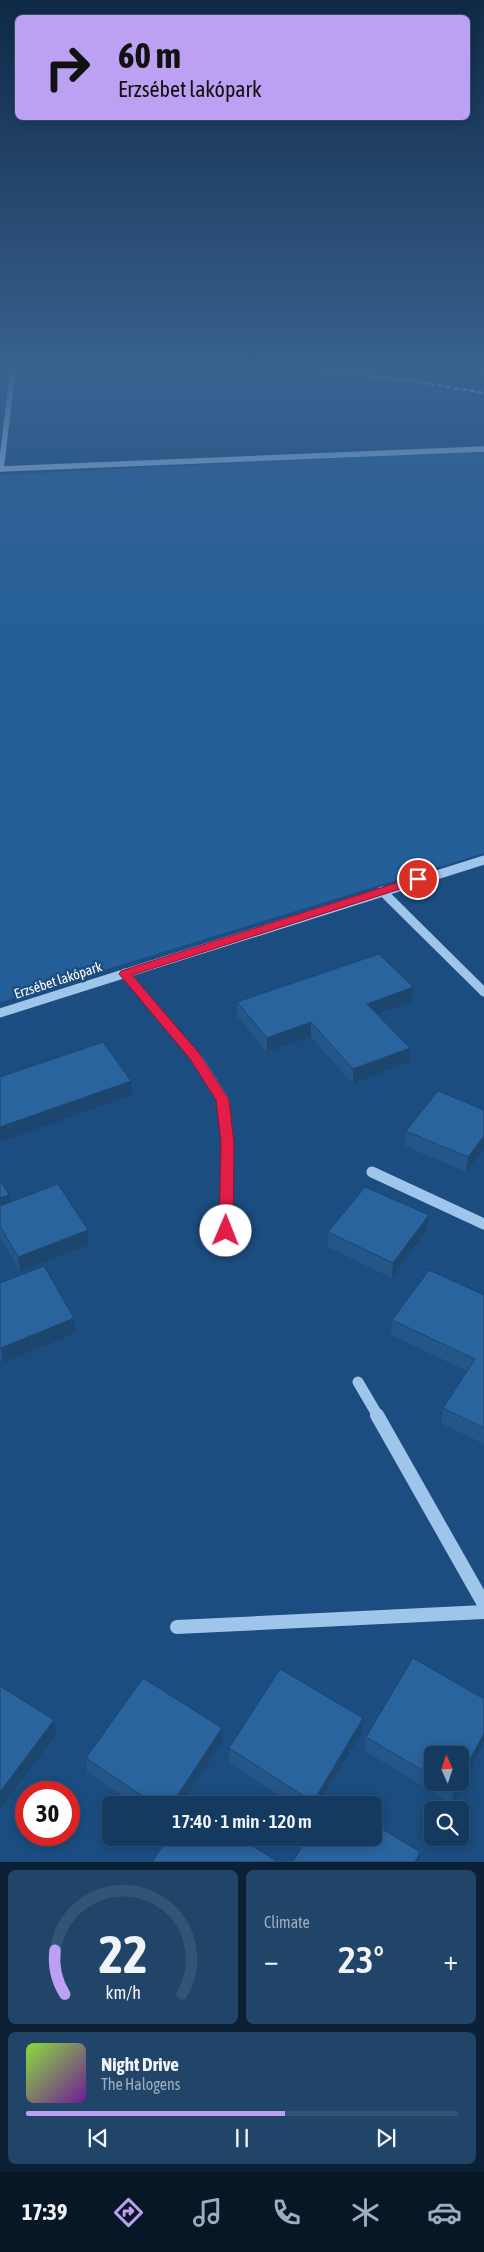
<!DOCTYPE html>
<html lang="en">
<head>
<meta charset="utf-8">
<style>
	:root { --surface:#143a60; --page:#214569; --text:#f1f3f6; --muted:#9dadbd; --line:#335475; --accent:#bca0f2 }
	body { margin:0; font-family:"Asap Condensed",sans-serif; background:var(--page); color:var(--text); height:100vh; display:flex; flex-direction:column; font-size:19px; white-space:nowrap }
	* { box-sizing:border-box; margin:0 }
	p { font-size:16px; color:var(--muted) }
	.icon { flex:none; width:28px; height:28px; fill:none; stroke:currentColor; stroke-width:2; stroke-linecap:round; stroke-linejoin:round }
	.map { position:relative; height:1862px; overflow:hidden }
	.side { display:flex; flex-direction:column; gap:8px; padding:8px; background:#0b2035; flex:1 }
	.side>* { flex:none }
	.hud { position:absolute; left:15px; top:15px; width:455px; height:105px; border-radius:8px; box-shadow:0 2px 12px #0003,0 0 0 1px var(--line); background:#bca0f2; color:#111; overflow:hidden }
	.needle { width:32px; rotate:357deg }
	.buttons { position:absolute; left:424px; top:1746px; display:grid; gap:10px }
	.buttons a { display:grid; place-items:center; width:45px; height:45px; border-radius:8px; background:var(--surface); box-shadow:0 2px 12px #0003,0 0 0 1px var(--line); font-size:25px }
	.speed { position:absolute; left:15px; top:1781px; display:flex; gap:10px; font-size:25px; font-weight:700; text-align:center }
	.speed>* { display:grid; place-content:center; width:65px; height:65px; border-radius:50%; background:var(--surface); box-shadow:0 2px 12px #0003,0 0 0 1px var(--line); line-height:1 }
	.speed .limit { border:8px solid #d22; background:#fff; color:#111 }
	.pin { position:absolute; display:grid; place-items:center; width:42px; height:42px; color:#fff; margin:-21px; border:2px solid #fff; border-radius:50%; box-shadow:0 1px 5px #0007 }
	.me { position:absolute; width:55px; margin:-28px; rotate:1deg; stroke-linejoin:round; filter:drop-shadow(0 0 4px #0008) }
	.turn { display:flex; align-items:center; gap:18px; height:105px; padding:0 20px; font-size:22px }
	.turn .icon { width:65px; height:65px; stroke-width:2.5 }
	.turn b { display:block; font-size:35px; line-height:42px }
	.big { font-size:38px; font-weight:600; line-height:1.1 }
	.side .widget { flex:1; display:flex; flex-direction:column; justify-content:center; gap:8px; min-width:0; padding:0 18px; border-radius:8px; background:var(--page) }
	.side .dial { align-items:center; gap:0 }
	.dial svg { height:130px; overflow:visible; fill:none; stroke:var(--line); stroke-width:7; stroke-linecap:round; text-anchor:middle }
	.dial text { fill:var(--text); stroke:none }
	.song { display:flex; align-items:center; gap:15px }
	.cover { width:60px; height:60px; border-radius:8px; background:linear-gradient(135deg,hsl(90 70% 55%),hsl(280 70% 35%)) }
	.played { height:5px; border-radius:2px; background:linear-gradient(90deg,var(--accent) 60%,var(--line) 60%) }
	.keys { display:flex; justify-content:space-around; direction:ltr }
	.heat { display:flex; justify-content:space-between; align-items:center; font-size:28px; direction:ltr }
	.side .tiles { flex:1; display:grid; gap:8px; grid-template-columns:1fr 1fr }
	.widget:last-child { grid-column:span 2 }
	.trip { position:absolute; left:102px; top:1796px; width:280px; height:50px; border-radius:8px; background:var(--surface); box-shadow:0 2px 12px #0003,0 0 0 1px var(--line); font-weight:600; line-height:50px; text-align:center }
	.menu { display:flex; height:80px; justify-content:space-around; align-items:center; background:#081726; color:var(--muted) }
	.menu .icon { width:35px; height:35px }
	.menu .current { color:var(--accent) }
	.menu b { font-size:22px; color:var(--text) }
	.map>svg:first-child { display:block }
	.green { fill:#255f99 }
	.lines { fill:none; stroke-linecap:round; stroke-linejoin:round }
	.minor-far3 { stroke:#9fc5ea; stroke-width:5.5 }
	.minor-far2 { stroke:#9fc5ea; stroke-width:9 }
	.minor-far1 { stroke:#9fc5ea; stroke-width:11 }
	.minor { stroke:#9fc5ea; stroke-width:14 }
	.rail { stroke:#fff; stroke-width:2.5; stroke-dasharray:5.5 2.5; stroke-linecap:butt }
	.wall { fill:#245688; fill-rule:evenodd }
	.shaded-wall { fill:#1d466f }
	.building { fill:#2a649e; stroke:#1d466f }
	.route { fill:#e11d48; stroke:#92132f }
	.labels { text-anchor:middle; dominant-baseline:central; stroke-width:5; stroke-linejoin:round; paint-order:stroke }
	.street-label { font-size:14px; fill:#fff; stroke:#1b4d80 }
</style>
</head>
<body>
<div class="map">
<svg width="484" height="1862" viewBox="0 0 484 1862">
	<rect width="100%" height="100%" fill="#1b4d80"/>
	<path class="green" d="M484 451V853L0 1002V475Z"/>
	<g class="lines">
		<g class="minor-far3">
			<path d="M0 469 484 449"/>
			<path d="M1 469 13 369"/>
		</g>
		<g class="minor-far2">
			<path d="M382 891 484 992"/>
			<path d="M125 973 198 1061"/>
			<path d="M0 1013 484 860"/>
		</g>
		<g class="minor-far1">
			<path d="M197 1059 223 1100 227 1143 226 1231"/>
			<path d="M372 1172 484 1224"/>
			<path d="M358 1382 378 1416"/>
		</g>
		<g class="minor">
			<path d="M377 1415 484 1604"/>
			<path d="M177 1627 484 1612"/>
		</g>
		<path class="rail" d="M295 369 407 380 484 393"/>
	</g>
	<g class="wall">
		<path d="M413 987 412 1002 377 1014 409 1062 353 1084 311 1037 267 1052 237 1016V1002Z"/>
		<path d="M484 1110 466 1172 405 1146 406 1131Z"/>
		<path d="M0 1180 10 1202 88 1230 89 1245 20 1272 0 1237Z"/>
		<path d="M427 1230 392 1278 328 1247V1232Z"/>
		<path d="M0 1283 76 1333 3 1363 0 1358Z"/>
		<path d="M484 1295V1444L441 1423 443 1408 467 1371 391 1335 392 1320Z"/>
		<path d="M484 1699V1743L452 1804 365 1751 366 1737ZM432 1755 460 1782H432Z"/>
		<path d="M363 1718 362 1733 318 1805H295L229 1763V1748Z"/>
		<path d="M223 1742 181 1805H136L87 1772 86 1758Z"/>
	</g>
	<g class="shaded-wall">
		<path d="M413 987 412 1002 366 1018 367 1004Z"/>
		<path d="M311 1022V1037L267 1052V1038Z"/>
		<path d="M410 1048 409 1062 353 1084V1069Z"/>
		<path d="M131 1081 132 1095 0 1142V1127Z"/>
		<path d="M484 1136V1149L466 1172 468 1157Z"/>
		<path d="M9 1195 11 1210 0 1214V1198Z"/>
		<path d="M429 1215 427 1230 392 1278 393 1263Z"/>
		<path d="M88 1230 89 1245 20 1272 18 1257Z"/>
		<path d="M74 1318 76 1333 3 1363 1 1348Z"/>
		<path d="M363 1718 362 1733 318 1805H313V1802Z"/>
		<path d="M54 1720 56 1735 0 1809V1792Z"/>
		<path d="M222 1728 223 1742 181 1805H171Z"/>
		<path d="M484 1733V1743L452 1804 454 1790 458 1782H460V1779Z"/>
		<path d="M420 1852 419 1862H415Z"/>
	</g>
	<g class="building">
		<path d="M379 954 413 987 367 1004 410 1048 353 1069 311 1022 267 1038 237 1002Z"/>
		<path d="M103 1042 131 1081 0 1127V1077Z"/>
		<path d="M438 1091 484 1110V1136L468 1157 406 1131Z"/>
		<path d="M0 1180 9 1195 0 1198Z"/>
		<path d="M58 1184 88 1230 18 1257 0 1226V1206Z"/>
		<path d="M365 1187 429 1215 393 1263 328 1232Z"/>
		<path d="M44 1266 74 1318 1 1348 0 1347V1283Z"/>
		<path d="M429 1270 484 1295V1428L443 1408 475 1359 392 1320Z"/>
		<path d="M413 1658 484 1699V1733L460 1779V1755H432V1776L366 1737Z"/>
		<path d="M280 1669 363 1718 313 1802 229 1748Z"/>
		<path d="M143 1678 222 1728 171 1805H156L86 1758Z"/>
		<path d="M0 1686 54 1720 0 1792Z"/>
		<path d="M443 1782H458L454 1790Z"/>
		<path d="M331 1797 344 1805H327Z"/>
		<path d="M374 1824 420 1852 415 1862H293L307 1838H374Z"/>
		<path d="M168 1838H240L275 1860 274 1862H152Z"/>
	</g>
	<linearGradient id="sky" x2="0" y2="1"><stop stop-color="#0f2a46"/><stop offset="0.59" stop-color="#396291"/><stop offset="1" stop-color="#396291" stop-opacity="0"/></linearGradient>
	<rect width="484" height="629" fill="url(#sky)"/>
	<path class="route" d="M418 876 424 879 422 882 132 975 199 1053 229 1100 234 1143 233 1231 226 1236 221 1234 219 1231 221 1143 216 1100 190 1059 119 974 121 971Z"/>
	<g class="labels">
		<g class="street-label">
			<text transform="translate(58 980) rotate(-18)">Erzsébet lakópark</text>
		</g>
	</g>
</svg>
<div class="buttons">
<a><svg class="needle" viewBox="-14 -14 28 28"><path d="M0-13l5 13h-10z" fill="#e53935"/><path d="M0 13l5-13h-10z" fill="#9dadbd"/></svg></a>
<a><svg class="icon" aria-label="search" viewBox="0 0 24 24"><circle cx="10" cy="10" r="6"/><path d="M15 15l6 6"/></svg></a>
</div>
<div class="speed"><div class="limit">30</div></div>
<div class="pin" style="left:418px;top:879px;background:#d93025"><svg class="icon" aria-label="arrive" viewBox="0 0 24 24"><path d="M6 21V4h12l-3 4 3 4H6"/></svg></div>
<svg class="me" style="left:226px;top:1231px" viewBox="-20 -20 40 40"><circle r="19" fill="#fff"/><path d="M0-13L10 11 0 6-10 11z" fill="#e11d48"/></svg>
<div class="trip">17:40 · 1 min · 120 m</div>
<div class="hud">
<div class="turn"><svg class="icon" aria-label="right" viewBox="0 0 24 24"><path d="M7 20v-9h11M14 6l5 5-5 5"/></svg><div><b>60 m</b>Erzsébet lakópark</div></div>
</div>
</div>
<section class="side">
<div class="tiles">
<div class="widget dial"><svg viewBox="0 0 100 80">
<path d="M14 69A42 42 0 1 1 86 69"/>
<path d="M14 69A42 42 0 0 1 8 42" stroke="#bca0f2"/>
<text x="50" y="56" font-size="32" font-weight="700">22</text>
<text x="50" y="72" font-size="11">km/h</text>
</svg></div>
<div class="widget"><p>Climate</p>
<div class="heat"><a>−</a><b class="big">23°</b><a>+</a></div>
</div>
<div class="widget">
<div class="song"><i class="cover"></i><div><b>Night Drive</b><p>The Halogens</p></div></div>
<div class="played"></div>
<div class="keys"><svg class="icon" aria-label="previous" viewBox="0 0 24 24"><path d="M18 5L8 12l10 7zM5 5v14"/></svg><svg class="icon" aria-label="pause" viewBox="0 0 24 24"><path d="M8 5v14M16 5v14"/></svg><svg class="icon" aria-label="next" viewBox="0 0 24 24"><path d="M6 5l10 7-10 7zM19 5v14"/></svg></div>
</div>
</div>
</section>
<nav class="menu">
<b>17:39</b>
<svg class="icon current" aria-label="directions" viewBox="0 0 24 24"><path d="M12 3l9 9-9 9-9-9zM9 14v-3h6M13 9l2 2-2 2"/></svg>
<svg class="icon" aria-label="music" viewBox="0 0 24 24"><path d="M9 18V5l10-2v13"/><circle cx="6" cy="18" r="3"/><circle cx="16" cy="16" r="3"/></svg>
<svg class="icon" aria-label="phone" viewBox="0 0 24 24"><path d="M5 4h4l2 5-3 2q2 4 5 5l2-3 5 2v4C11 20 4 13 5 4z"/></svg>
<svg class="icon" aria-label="climate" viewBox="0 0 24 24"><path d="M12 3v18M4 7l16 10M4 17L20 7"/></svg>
<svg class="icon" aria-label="car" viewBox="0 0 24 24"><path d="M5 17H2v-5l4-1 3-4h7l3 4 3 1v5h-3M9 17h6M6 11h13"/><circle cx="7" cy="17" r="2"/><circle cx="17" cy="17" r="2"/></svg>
</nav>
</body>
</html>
